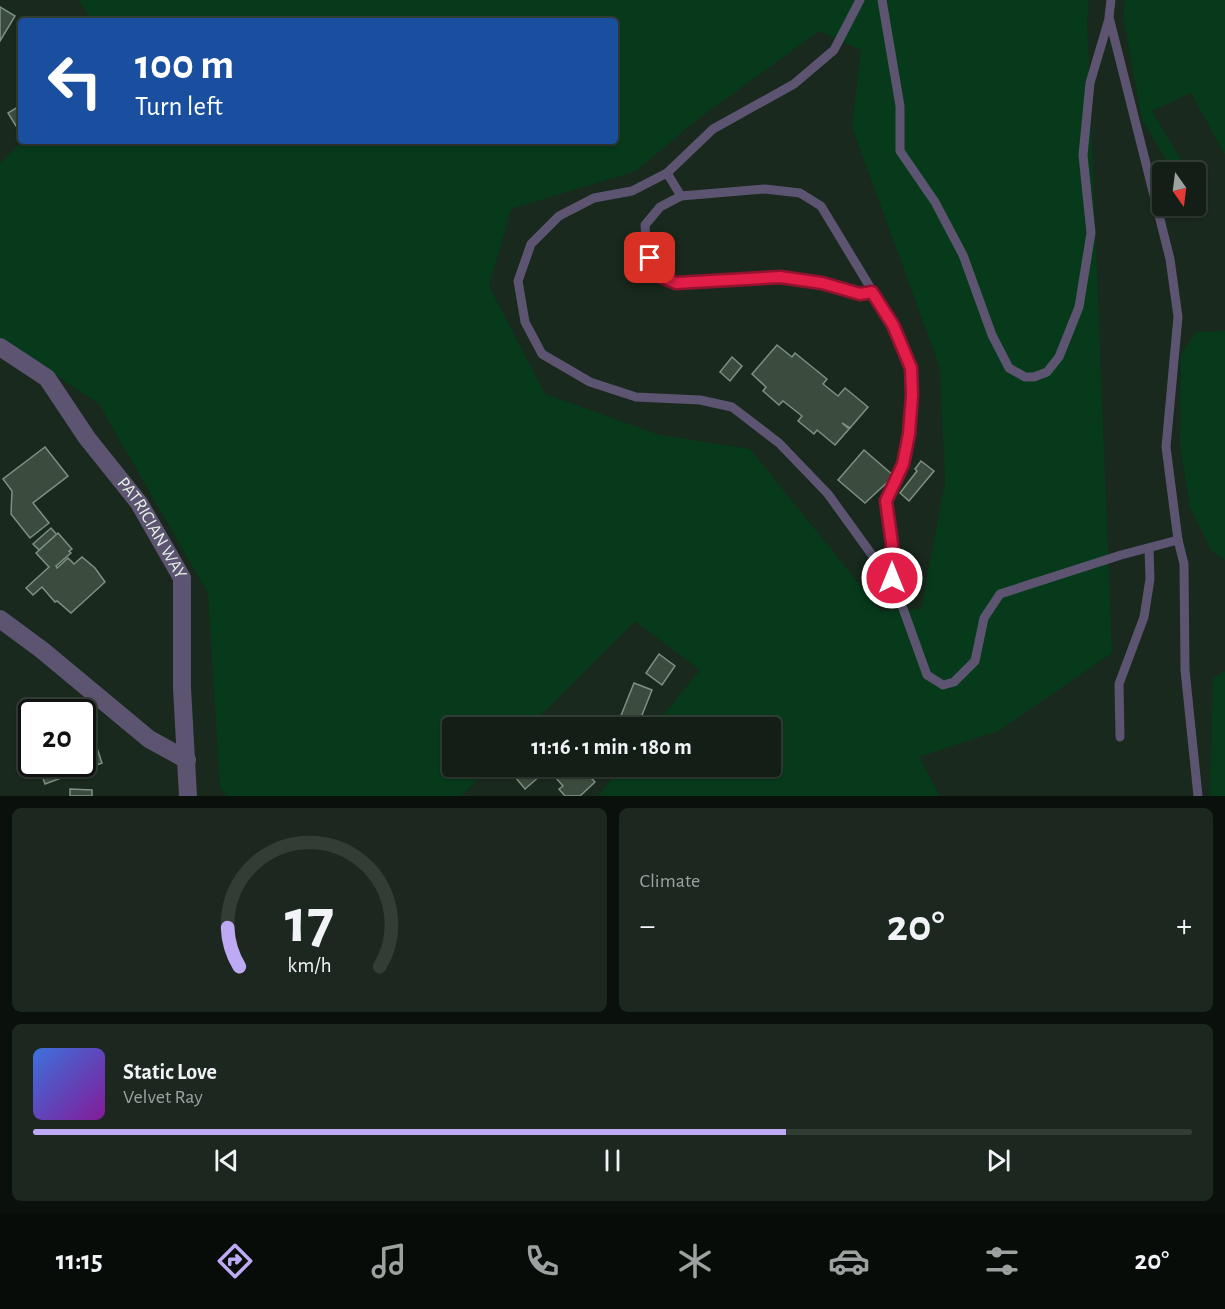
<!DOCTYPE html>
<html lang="en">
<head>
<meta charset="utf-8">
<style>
	:root { --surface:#131f16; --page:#1c271f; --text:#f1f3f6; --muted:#9da2a1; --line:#323d35; --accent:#bea9f4 }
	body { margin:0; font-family:"Alegreya Sans",sans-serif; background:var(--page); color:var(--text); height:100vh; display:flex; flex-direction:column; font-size:22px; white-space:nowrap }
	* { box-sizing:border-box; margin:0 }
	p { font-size:20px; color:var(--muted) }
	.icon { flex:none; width:33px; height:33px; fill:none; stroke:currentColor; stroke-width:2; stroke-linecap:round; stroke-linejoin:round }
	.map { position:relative; height:796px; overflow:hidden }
	.drawer { display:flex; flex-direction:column; gap:12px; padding:12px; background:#0a110c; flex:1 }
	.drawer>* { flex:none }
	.hud { position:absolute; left:18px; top:18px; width:600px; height:126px; border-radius:6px; box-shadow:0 2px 4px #0004,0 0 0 2px var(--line); background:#1a4fa0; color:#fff; overflow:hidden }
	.needle { width:39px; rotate:166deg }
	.controls { position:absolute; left:1152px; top:162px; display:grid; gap:12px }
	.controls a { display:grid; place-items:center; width:54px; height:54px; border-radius:6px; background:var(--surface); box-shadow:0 2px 4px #0004,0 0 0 2px var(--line); font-size:30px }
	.speed { position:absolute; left:18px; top:699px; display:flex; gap:12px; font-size:30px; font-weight:700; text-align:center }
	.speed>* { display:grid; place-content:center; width:78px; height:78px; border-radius:50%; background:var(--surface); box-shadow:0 2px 4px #0004,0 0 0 2px var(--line); line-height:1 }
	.speed .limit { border:3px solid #111; border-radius:9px; background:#fff; color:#111 }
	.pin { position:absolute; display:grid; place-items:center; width:51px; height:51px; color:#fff; margin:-26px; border-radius:12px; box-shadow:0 3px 9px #0006 }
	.me { position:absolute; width:66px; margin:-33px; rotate:0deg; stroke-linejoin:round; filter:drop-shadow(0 0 4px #0008) }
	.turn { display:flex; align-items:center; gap:21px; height:126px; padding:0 18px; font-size:27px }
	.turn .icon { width:78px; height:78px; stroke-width:2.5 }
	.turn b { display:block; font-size:42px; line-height:51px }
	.big { font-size:45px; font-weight:700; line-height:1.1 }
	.drawer .tile { flex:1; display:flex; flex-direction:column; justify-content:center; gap:9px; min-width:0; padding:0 21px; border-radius:9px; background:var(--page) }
	.drawer .dial { align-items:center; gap:0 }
	.dial svg { height:156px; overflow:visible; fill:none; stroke:var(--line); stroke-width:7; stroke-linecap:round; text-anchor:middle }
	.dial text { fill:var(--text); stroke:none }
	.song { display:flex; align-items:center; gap:18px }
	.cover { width:72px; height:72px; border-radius:9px; background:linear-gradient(135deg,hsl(220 70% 55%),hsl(290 70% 35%)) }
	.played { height:6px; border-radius:3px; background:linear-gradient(90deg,var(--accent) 65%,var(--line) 65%) }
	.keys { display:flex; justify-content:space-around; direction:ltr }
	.heat { display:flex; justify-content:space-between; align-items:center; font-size:33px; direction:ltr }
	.drawer .tiles { flex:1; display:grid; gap:12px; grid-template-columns:1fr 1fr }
	.tile:last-child { grid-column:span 2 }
	.trip { position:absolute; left:442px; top:717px; width:339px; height:60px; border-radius:6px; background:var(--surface); box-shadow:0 2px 4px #0004,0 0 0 2px var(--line); font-weight:700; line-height:60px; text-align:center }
	.dock { display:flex; height:96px; justify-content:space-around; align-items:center; background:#080c09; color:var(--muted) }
	.dock .icon { width:42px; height:42px }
	.dock .on { color:var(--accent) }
	.dock b { font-size:27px; color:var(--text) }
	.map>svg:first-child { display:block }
	.green { fill:#063a1b; fill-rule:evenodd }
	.building { fill:#3b4c3f; stroke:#7d9081; stroke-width:1.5 }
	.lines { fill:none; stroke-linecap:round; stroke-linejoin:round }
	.service { stroke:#5c5471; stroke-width:9 }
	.minor { stroke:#5c5471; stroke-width:18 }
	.route-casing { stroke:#92132f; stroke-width:15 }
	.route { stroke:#e11d48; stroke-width:10 }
	.labels { text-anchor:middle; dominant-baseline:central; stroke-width:6; stroke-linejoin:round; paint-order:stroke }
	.street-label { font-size:18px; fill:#e6f1e8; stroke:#09100a }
</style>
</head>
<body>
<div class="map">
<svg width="1225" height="796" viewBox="0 0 1225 796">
	<rect width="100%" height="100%" fill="#19291d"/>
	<g class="green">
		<path d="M79 0H1089L1087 20 1112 653 998 731 919 757 940 796H598L622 767 771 766V728L654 727 700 670 635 621 529 727 453 728V766L490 767 461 796H228L220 788 208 593 99 404 0 337V163L23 141H615V21H92ZM819 31 861 50 852 127 940 368 945 483 921 609 881 611 750 449 660 435 545 394 489 286 511 209 636 171 694 122Z"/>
		<path d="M1125 0H1225V155L1191 93 1152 111 1188 172H1174L1142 120 1123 15Z"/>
		<path d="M1225 331V560L1211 550 1190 507 1180 447 1181 355 1196 332Z"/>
		<path d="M1225 671V796H1210L1213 679Z"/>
	</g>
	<g class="building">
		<path d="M0 7 15 16 0 41Z"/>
		<path d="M21 105V134L8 113Z"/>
		<path d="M777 345 792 357 795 353 827 379 823 384 838 396 845 388 868 407 850 428 842 423 849 429 835 445 817 430 814 434 798 421 802 416 783 401 779 405 763 391 766 387 752 374Z"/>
		<path d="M732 357 742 366 730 381 720 372Z"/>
		<path d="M45 447 68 476 33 503 49 523 30 538 11 514 12 491 3 479Z"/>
		<path d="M864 450 894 476 865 503 838 480Z"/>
		<path d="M921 461 934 471 909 501 900 493 917 471 915 469Z"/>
		<path d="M51 528 57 535 39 550 33 544Z"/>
		<path d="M58 533 72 549 69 551 71 553 56 566 57 568 68 558 74 564 82 557 95 568 105 582 71 613 57 601 55 602 42 587 33 595 26 588 49 567 36 553Z"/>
		<path d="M659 654 675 666 662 685 646 673Z"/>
		<path d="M634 683 652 690 638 725 620 718Z"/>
		<path d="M32 725V746L25 727Z"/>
		<path d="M93 736 102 763 45 784 38 764H82V740Z"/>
		<path d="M518 766H589L595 773 590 777 595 782 580 796H565L559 789 563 786 548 769 525 789 511 772Z"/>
		<path d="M70 789 92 790V796H70Z"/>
	</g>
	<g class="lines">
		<g class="service">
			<path d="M860 0 834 50 794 84 713 129 667 173 632 191 594 198 559 216 531 244 518 281 525 322 542 354 590 382 636 397 700 400 732 407 779 443 828 494 872 555 892 578 927 675 943 685 954 682 975 661 984 618 1000 594 1121 555 1178 540"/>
			<path d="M882 0 900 106V151L935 202 963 255 992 335 1009 368 1025 377H1034L1047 372 1059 357 1079 307 1091 233 1083 155 1090 83 1109 19"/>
			<path d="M1111 0 1109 17 1170 259 1178 317 1166 447 1178 540 1184 564 1185 670 1198 796"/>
			<path d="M667 173 681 196"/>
			<path d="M872 292 860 294 822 283 780 277 677 283 655 274 646 242 645 225 660 207 681 196 765 189 800 193 821 206 893 325 911 368 912 395 909 434 903 464 886 501 893 544 892 578"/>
			<path d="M1120 737 1119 684 1144 617 1150 579 1149 548"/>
		</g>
		<g class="minor">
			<path id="s1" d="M0 347 47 378 87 438 139 503 182 578V688L188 796"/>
			<path d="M0 619 42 650 149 739 187 760"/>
		</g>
	</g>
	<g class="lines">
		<g class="route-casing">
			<path id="route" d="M650 258 655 274 676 283 780 277 822 283 860 294 872 292 893 325 911 368 912 395 909 434 903 464 886 501 892 544V578"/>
		</g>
		<use href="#route" class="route"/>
	</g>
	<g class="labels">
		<g class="street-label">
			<text stroke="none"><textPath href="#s1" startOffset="240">PATRICIAN WAY</textPath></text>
		</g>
	</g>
</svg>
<div class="controls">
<a><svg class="needle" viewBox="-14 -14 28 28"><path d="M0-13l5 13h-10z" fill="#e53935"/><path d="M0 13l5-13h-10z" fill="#9da2a1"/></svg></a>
</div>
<div class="speed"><div class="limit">20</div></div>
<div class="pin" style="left:650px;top:258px;background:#d93025"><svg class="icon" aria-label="arrive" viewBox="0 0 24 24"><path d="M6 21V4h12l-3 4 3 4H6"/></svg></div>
<svg class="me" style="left:892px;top:578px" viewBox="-20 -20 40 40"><circle r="17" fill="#e11d48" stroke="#fff" stroke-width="3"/><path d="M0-11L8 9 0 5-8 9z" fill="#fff"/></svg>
<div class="trip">11:16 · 1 min · 180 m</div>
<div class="hud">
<div class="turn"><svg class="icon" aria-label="left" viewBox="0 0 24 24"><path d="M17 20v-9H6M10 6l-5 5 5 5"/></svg><div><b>100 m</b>Turn left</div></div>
</div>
</div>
<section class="drawer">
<div class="tiles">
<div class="tile dial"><svg viewBox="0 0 100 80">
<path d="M14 69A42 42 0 1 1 86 69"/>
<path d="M14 69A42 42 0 0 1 8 49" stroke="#bea9f4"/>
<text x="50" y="56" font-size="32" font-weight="700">17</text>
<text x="50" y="72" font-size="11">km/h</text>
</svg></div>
<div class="tile"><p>Climate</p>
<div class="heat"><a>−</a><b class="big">20°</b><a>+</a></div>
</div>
<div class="tile">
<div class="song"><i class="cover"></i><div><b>Static Love</b><p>Velvet Ray</p></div></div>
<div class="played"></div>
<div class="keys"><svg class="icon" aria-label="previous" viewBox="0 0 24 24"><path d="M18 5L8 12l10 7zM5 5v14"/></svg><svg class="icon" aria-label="pause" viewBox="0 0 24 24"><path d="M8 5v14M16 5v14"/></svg><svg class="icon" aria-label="next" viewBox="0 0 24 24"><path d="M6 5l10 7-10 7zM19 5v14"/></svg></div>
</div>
</div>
</section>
<nav class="dock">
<b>11:15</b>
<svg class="icon on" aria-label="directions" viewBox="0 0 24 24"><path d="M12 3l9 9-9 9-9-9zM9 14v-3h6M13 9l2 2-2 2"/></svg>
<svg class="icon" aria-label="music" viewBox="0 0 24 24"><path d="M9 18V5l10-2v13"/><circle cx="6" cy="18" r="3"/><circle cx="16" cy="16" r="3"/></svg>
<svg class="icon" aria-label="phone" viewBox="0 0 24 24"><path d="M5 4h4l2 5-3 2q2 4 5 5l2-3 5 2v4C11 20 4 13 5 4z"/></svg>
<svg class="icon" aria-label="climate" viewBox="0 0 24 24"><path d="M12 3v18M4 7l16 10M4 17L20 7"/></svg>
<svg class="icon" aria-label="car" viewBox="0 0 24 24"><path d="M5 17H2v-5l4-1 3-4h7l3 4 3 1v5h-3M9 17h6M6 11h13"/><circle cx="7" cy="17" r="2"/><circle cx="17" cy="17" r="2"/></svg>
<svg class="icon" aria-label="filters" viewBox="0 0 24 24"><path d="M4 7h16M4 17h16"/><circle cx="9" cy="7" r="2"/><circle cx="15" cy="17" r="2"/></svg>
<b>20°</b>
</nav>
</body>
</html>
